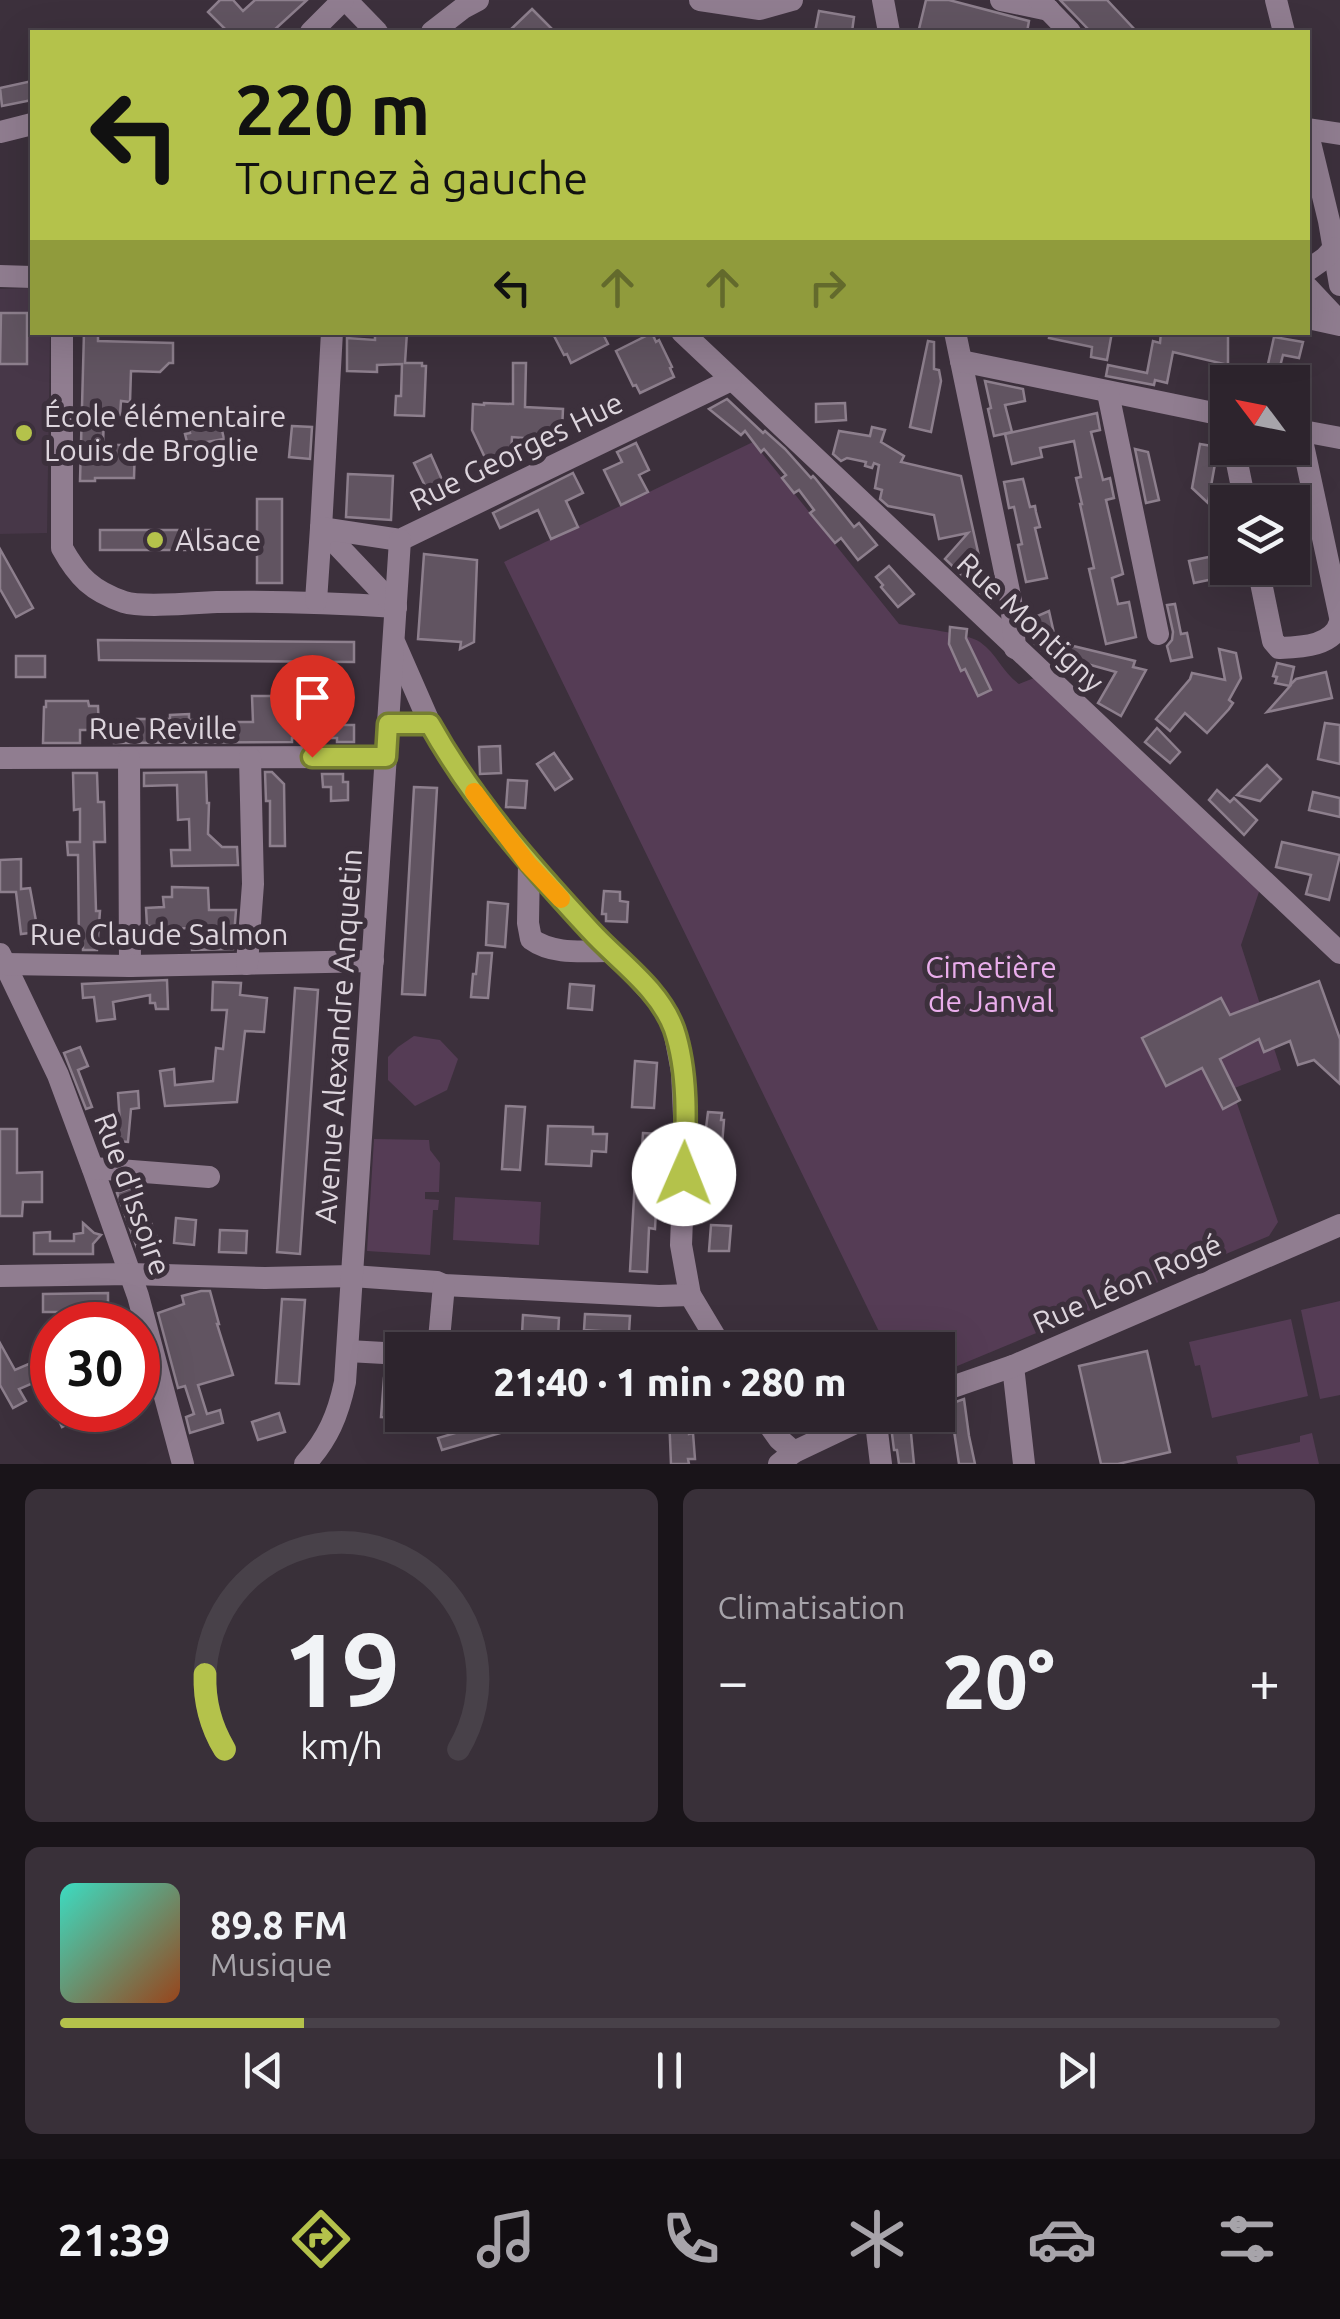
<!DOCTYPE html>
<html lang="fr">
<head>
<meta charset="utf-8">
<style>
	:root { --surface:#2d242d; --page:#393039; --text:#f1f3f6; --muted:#a7a4aa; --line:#484149; --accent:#b4c24b }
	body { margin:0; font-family:Ubuntu,sans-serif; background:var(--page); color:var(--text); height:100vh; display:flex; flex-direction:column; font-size:38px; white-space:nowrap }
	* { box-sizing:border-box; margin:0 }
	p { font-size:32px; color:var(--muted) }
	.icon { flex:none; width:55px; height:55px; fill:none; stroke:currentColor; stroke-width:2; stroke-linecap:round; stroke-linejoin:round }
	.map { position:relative; height:1464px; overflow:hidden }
	.drawer { display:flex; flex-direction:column; gap:25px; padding:25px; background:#191419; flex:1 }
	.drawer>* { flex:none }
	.guide { position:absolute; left:30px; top:30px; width:1280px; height:305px; border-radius:0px; box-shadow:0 10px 40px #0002,0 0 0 2px var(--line); background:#b4c24b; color:#111; overflow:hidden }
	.needle { width:65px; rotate:302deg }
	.tools { position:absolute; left:1210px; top:365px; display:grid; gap:20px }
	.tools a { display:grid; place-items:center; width:100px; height:100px; border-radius:0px; background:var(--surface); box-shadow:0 10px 40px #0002,0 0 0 2px var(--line); font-size:50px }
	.speed { position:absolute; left:30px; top:1302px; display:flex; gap:20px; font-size:50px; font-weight:700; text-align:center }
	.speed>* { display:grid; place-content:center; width:130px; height:130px; border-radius:50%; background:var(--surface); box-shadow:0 10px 40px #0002,0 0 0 2px var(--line); line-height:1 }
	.speed .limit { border:15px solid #d22; background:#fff; color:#111 }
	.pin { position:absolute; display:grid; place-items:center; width:85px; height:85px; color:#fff; margin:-102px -42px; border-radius:50% 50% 50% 0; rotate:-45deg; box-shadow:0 0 10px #0007 }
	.pin .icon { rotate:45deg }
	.me { position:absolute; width:110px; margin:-55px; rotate:1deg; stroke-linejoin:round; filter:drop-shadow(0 0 8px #0008) }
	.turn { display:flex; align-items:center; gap:35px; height:210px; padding:0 40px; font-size:45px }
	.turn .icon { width:130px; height:130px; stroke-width:2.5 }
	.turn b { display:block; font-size:70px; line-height:85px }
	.lanes { display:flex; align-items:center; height:95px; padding:0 40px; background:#0003; justify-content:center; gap:50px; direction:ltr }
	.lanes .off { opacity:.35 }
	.big { font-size:75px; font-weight:800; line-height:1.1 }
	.drawer .card { flex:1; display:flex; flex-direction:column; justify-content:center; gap:15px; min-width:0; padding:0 35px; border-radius:15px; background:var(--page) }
	.drawer .dial { align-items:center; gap:0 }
	.dial svg { height:260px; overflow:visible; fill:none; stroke:var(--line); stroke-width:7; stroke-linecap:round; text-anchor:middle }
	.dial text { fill:var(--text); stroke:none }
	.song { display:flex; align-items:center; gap:30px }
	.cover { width:120px; height:120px; border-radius:15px; background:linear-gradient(135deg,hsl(170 70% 55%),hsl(20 70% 35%)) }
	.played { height:10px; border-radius:5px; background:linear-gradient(90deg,var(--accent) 20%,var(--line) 20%) }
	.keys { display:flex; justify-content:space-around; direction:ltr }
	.heat { display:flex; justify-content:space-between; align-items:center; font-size:55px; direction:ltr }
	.drawer .tiles { flex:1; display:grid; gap:25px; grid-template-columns:1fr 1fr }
	.card:last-child { grid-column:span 2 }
	.trip { position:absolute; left:385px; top:1332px; width:570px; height:100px; border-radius:0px; background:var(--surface); box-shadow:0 10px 40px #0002,0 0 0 2px var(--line); font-weight:800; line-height:100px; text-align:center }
	.menu { display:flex; height:160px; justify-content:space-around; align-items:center; background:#120e12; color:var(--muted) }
	.menu .icon { width:70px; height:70px }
	.menu .current { color:var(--accent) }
	.menu b { font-size:45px; color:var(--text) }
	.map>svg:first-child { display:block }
	.built { fill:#473748 }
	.green { fill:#553c55 }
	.building { fill:#615461; stroke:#8d7f8d; stroke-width:2.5 }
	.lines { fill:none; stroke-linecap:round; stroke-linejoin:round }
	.minor { stroke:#907d90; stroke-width:22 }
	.route-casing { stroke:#757e31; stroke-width:25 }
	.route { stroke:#b4c24b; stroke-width:18 }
	.slow { stroke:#f59e0b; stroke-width:18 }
	.poi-dot { fill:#b4c24b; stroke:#3c303c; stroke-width:4 }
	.labels { text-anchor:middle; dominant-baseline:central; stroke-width:10; stroke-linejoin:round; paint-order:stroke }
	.poi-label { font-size:30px; fill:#ddd5dd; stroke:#3c303c; text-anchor:start }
	.street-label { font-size:30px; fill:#ddd5dd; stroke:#3c303c }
	.park-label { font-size:30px; fill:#eaaeec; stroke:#3c303c }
</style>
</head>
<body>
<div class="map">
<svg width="1340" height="1464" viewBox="0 0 1340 1464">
	<rect width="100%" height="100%" fill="#3c303c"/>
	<path class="built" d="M32 288V332L50 333 47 533 0 534V289Z"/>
	<g class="green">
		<path d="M753 442 899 624C918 628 966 633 980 642 997 654 1003 673 1019 684L1034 678 1260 889 1241 945 1281 1070 1232 1089 1278 1222 1269 1236 938 1374V1350H888L504 562Z"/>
		<path d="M414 1036 440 1040 458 1059 447 1090 415 1106 388 1080V1057L398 1047Z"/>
		<path d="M374 1139 429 1140 430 1150 440 1163 439 1192H425V1199L439 1200 438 1210H433L430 1255 367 1251Z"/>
		<path d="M455 1197 541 1202 539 1245 453 1240Z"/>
		<path d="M1340 1301V1395L1320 1399 1301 1310Z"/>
		<path d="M1291 1319 1308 1396 1212 1418 1200 1365 1195 1366 1189 1342Z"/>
		<path d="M1312 1433 1319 1464H1238L1236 1456 1300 1442V1436Z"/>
	</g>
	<g class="building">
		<path d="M220 0H233L243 11 255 0H307L272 32H228L208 12Z"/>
		<path d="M926 0H949L1029 21 1027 32H932L919 29Z"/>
		<path d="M1060 0H1107L1137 32H1091Z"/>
		<path d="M532 9 555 32H508Z"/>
		<path d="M819 11 854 17 852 32H815Z"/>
		<path d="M32 81V100L2 106 0 88Z"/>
		<path d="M1 313H27V364H0Z"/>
		<path d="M84 332H98V341L173 343V363H169L160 372 131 371 130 402 121 401 120 415H104L103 445H135L134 478H95V481H80Z"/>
		<path d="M375 332H407L405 363H422V366H426L424 416 395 415 396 396H401L402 364 377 365V372L347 371V338L375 340Z"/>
		<path d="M552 332H602L608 344 571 363 567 354 564 355Z"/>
		<path d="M1050 332H1112L1107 360 1091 357 1092 347 1049 338Z"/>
		<path d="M1161 332H1228V365L1173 352 1167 383 1155 380 1154 385 1106 376 1108 365 1147 373 1153 341 1160 343Z"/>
		<path d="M652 333 656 342 659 340 672 367 670 368 674 377 640 393 636 385 633 386 616 351Z"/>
		<path d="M1274 337 1303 342 1299 358 1283 355 1276 382H1264Z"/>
		<path d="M928 341 934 342V369L939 370 941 381 931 432 910 427Z"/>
		<path d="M513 363H526L525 407 563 409 562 431H554V435L537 434V439L512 437 511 453 488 464 472 430 473 404 484 405V403L513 404Z"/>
		<path d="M985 381 1023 389 1025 401 1005 405 1012 432 994 436 988 409 991 408Z"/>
		<path d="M727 399 763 433 765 431 785 449 811 478 813 476 815 478 854 527 859 523 877 545 858 560 841 538 835 543 810 513 814 510 799 490 794 493 782 478 786 475 764 449 761 452 745 431 741 435 709 409Z"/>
		<path d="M845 403 846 420 816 422V404Z"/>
		<path d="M1097 413 1100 430 1091 432 1103 480 1110 478 1114 498 1106 500 1123 574 1112 578 1118 604 1129 602 1136 637 1106 644 1089 569 1094 568 1080 504H1082L1076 478 1081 477 1074 441 1040 448 1042 457 1012 464 1005 434Z"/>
		<path d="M211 416 214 428 221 426 224 439 207 442 208 446 189 450 185 434 190 433 187 421Z"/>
		<path d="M292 426 312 427 310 459 289 457Z"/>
		<path d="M872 427 885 430 881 442 904 456 901 462 961 476 989 601 945 559 968 533 939 539 934 515 888 506 880 499 882 490 875 488 879 465 874 463 872 468 865 466 866 462 847 458 841 461 833 454 839 431 870 436Z"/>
		<path d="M636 443 649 470 639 475 648 492 621 505 604 470 622 462 617 452Z"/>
		<path d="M1200 444 1218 447 1208 503 1192 488Z"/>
		<path d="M1135 449 1148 452 1159 500 1146 503Z"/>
		<path d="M431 455 443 482 427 490 414 463Z"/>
		<path d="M573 473 583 493 566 501 578 527 551 539 538 510 500 528 493 513Z"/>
		<path d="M348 474 393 476 391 520 346 517Z"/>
		<path d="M1023 479 1030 507 1035 506 1036 512 1040 527 1035 528 1047 578 1026 582 1018 545 1022 544 1014 507 1009 508 1004 482Z"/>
		<rect x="257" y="499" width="25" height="84"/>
		<rect x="100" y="530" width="110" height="20"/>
		<path d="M0 549 33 608 16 617 0 589Z"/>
		<path d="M1228 553V576L1194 583 1189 561Z"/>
		<path d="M424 554 477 560 474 642 460 649 461 642 418 639Z"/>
		<path d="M889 566 914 594 898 607 881 587 883 585 876 577Z"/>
		<path d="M1175 604 1181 634 1187 633 1192 657 1171 661 1167 646 1172 640 1173 632 1167 605Z"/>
		<path d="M1049 611 1057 647 1041 650 1033 642 1028 620Z"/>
		<path d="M950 627 967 629 966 638 991 690 978 696 965 669 961 671 949 644Z"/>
		<path d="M98 640 354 642V662L99 660Z"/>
		<path d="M1065 644 1135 661 1133 667 1146 670 1121 716 1098 703 1116 672 1055 655Z"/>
		<path d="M1219 649 1236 653 1241 678 1229 700 1233 703 1229 709 1207 733 1185 713 1170 731 1156 719 1190 679 1192 673 1225 680Z"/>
		<rect x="16" y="656" width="29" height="21"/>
		<path d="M1277 663 1294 667 1290 685 1296 679 1326 672 1332 698 1267 712 1290 686 1275 683 1277 677 1273 676Z"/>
		<path d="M252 696H287V718H325V725H354V742H337V738H292V742L114 743V730H137V719H170V715L189 714V720H194V722H253Z"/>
		<path d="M46 701H88L89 706H98L99 730H80V743H43L44 707H46Z"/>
		<path d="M1325 723 1340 725V764L1318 759Z"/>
		<path d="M1157 728 1180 752 1170 763 1145 742Z"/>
		<path d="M500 746 501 773 480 774 479 747Z"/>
		<path d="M554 753 572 779 555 790 537 764Z"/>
		<path d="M1267 765 1281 779 1260 801 1237 795Z"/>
		<path d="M206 772 207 803H209L208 834 222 847H237L238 865 172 866 171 850H190L189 819 178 820 177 785 144 786V773Z"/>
		<path d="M265 772H272L284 784 285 846H270V801H266Z"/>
		<path d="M73 773H97L98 802H104L105 842H94L96 911H100L97 950H83V945H79L78 855H68L67 842H80V809L74 810Z"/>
		<path d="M322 774H343V782H348V800L331 801V787H323Z"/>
		<path d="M508 780 527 781 525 808 506 807Z"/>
		<path d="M414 787 437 788 425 995 402 994Z"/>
		<path d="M1217 790 1230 802 1234 798 1257 820 1244 835 1209 800Z"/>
		<path d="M1313 792 1340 798V817L1309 810Z"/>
		<path d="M1282 842 1340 855 1329 900 1306 894 1311 875 1276 867Z"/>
		<path d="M21 859V889L30 888 38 932 21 934 16 892H0V860Z"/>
		<path d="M172 887 208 888 209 910H236L233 949 192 950 191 928 166 929V932L150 933V926H147L146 908 164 907 163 897H172Z"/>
		<path d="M604 891 620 892V901L628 902 627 922 606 921V914H602Z"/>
		<path d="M488 902 508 904 505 947 486 945Z"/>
		<path d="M478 953H492L488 998 471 997 473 974H476Z"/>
		<path d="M167 980 168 1009H156L155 1003H150V995L113 1002 115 1019 97 1021 94 997 83 998 82 984Z"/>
		<path d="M1319 981 1340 1039V1084L1314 1060 1298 1065 1290 1041 1264 1052 1259 1039 1220 1059 1240 1100 1223 1109 1202 1068 1166 1086 1142 1038 1221 998 1230 1015Z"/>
		<path d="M213 982 241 983 240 995 267 998 264 1032 245 1031 237 1102 165 1106 160 1071 174 1069 175 1085 213 1081 216 1048 223 1049 227 1010H212Z"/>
		<path d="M570 984 594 986 592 1010 568 1008Z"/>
		<path d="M295 988 318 990 300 1254 277 1252Z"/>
		<path d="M80 1047 88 1066 78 1070 92 1107 86 1109 64 1053Z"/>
		<path d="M635 1061 657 1063 654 1108 632 1107Z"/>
		<path d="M138 1091 139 1108 131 1109 128 1142 105 1140 107 1122 120 1124 118 1093Z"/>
		<path d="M506 1106 525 1107 520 1170 502 1169Z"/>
		<path d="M708 1112 722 1113 721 1120H724L722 1145 704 1144Z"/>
		<path d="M548 1126 593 1127V1134H607L606 1152 592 1151 591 1166 546 1164Z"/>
		<path d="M0 1129H17V1173L42 1172V1202H23L22 1216H0Z"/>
		<path d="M643 1133 658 1134 659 1149 655 1229 649 1228 647 1272 630 1271 635 1178H640Z"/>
		<path d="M707 1170 729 1172 727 1198H721L720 1206 705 1205Z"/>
		<path d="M136 1186 158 1240 137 1248 117 1193Z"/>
		<path d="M176 1218 196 1220 194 1245 174 1243Z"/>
		<path d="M83 1223 94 1233 101 1235 93 1244V1254H34V1233L50 1232V1241H74V1234L83 1233Z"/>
		<path d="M711 1225 731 1226 729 1251H709Z"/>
		<path d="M220 1230 247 1231 246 1253 219 1252Z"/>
		<path d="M201 1291H210L219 1324H217L233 1375 198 1385 207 1414 220 1410 223 1423 190 1433 186 1417 194 1414 185 1386 178 1388 158 1313 184 1304 182 1296Z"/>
		<path d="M108 1293V1312H43V1294Z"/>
		<path d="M282 1299 305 1300 299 1384 276 1383Z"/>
		<path d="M585 1314 630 1316 629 1333 584 1330Z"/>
		<path d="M523 1315 559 1318 558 1337 522 1334Z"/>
		<path d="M0 1343 15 1370 52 1354V1375L19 1389 26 1401 13 1408 0 1385Z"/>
		<path d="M1147 1351 1170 1452 1118 1464H1101L1079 1366Z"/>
		<path d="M384 1378 402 1379V1418L381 1417Z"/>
		<path d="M964 1399 969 1436 975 1464H959L953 1424 948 1425 944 1406Z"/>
		<path d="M54 1410H114L83 1425 80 1418 62 1427Z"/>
		<path d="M279 1413 285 1432 258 1440 252 1422Z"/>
		<path d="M517 1415 521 1427 442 1450 438 1438Z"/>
		<path d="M669 1415H688L689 1434 693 1433 695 1459H688L689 1464H671Z"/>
		<path d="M910 1423 914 1464H899L897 1450H894L891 1426Z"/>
	</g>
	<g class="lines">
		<g class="minor">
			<path d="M346 0 377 32"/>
			<path d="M700 0 760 9 792 0"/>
			<path d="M883 0 889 32"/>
			<path d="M1001 0 1049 10"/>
			<path d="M1039 0 1070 32"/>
			<path d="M1276 0 1284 32"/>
			<path d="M311 32 343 0"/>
			<path d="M432 32 463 8 478 0"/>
			<path d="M1308 129 1340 134"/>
			<path d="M0 132 32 124"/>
			<path d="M1308 134 1329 221 1340 285"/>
			<path d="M1308 270 1325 258 1334 248"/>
			<path d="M0 276 32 277"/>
			<path d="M1308 288 1340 322"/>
			<path d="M1308 318 1340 325"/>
			<path d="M62 332V548C78 577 92 591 124 602 142 608 196 603 217 602 277 601 336 603 396 607"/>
			<path d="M332 332 321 528 396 607"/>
			<path d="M682 332 1340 953"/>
			<path d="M955 332 1011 601 1015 648"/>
			<path d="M961 361 1228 416"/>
			<path d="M1108 393 1158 634"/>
			<path d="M1292 429 1340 438"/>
			<path d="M1300 431 1340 617"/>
			<path d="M1234 448 1245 502"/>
			<path d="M1258 568 1273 641 1279 648C1302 647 1334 646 1340 622"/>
			<path d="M316 601 321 528 400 540 731 380"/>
			<path d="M395 644 430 724 445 751 480 802 529 863 609 951 632 972 662 1005 674 1030 682 1072 685 1138 681 1245 690 1295 723 1350"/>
			<path d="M0 758 386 757"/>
			<path d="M129 758 130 966"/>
			<path d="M529 863 528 923 531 939C553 955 583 951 609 951"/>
			<path d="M0 954 58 1075 94 1172 138 1296 183 1464"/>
			<path d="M5 964 130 966 373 961"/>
			<path d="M247 964 253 884 250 758"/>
			<path d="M93 1168 209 1177"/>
			<path d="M0 1276 131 1274 265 1278 352 1276 437 1282 444 1285 659 1296 690 1295"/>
			<path d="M438 1350 444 1285"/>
			<path d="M348 1351 402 1354"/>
			<path d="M1013 1366 1024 1464"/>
			<path d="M938 1392 1013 1366 1340 1225"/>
			<path d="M762 1415 779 1439 794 1452"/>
			<path d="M875 1415 881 1464"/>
			<path d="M305 1464C328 1439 338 1415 345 1382L400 540"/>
			<path d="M779 1464 794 1452 872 1415"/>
		</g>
	</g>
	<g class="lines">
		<g class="route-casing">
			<path id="route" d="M312 757H386L388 724H430C473 801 531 866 590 930 618 961 659 988 674 1029 689 1073 686 1128 684 1174"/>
		</g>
		<use href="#route" class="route"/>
		<path class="slow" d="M474 792 528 864 561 899"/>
	</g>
	<g class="poi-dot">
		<circle cx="24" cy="433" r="10"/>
		<circle cx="155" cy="540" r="10"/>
	</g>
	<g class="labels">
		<g class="poi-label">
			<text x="44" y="416">École élémentaire<tspan x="44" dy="34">Louis de Broglie</tspan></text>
			<text x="175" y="540">Alsace</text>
		</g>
		<g class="street-label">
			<text transform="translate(516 451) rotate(-26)">Rue Georges Hue</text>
			<text transform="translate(1031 622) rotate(43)">Rue Montigny</text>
			<text x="163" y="728">Rue Reville</text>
			<text x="159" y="934">Rue Claude Salmon</text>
			<text transform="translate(338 1036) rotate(-86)">Avenue Alexandre Anquetin</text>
			<text transform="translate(133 1194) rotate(70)">Rue d'Issoire</text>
			<text transform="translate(1127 1283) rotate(-24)">Rue Léon Rogé</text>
		</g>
		<g class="park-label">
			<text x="991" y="967">Cimetière<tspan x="991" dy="34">de Janval</tspan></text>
		</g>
	</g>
</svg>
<div class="tools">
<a><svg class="needle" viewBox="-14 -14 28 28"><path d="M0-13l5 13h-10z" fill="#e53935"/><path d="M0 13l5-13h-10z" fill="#a7a4aa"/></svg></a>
<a><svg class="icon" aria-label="layers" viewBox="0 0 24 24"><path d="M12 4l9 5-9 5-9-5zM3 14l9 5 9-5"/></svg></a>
</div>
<div class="speed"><div class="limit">30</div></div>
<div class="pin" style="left:312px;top:757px;background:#d93025"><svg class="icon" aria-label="arrive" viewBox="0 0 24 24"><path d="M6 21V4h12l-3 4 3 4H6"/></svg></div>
<svg class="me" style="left:684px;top:1174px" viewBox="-20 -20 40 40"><circle r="19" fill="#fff"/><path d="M0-13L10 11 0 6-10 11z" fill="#b4c24b"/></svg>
<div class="trip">21:40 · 1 min · 280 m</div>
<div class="guide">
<div class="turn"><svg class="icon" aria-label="left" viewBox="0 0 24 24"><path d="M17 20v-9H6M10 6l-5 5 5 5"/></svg><div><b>220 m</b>Tournez à gauche</div></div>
<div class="lanes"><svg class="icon" aria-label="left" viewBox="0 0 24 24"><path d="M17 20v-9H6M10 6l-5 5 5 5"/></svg><svg class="icon off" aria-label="ahead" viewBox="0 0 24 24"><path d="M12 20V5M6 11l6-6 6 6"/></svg><svg class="icon off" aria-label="ahead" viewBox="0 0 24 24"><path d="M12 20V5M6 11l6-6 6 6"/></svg><svg class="icon off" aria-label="right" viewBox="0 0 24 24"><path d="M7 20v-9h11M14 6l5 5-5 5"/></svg></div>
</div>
</div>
<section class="drawer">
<div class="tiles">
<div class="card dial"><svg viewBox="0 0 100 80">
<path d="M14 69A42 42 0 1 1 86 69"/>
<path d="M14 69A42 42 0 0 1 8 46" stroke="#b4c24b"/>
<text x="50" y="56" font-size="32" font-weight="700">19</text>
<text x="50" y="72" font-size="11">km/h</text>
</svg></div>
<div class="card"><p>Climatisation</p>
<div class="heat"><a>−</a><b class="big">20°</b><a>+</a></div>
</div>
<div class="card">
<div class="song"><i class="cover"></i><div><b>89.8 FM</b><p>Musique</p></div></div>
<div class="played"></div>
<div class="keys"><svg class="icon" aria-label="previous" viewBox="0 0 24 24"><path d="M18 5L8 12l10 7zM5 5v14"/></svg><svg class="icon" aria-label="pause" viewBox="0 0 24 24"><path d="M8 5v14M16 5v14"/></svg><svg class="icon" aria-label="next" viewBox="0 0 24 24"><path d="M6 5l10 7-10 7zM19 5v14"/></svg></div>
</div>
</div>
</section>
<nav class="menu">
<b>21:39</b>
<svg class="icon current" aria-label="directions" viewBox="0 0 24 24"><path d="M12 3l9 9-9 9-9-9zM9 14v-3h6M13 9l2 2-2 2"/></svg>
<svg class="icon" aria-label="music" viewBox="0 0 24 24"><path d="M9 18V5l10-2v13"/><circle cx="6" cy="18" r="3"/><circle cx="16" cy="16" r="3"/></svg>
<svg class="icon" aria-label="phone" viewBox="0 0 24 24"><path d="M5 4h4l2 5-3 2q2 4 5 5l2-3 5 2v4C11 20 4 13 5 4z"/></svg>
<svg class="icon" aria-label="climate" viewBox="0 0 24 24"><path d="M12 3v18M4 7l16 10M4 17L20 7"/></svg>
<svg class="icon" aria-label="car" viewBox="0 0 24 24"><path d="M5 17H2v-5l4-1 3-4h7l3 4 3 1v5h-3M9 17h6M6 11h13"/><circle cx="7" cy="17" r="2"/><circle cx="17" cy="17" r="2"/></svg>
<svg class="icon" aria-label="filters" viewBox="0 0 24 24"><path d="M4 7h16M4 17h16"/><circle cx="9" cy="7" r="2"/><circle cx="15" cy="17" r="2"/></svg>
</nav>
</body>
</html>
